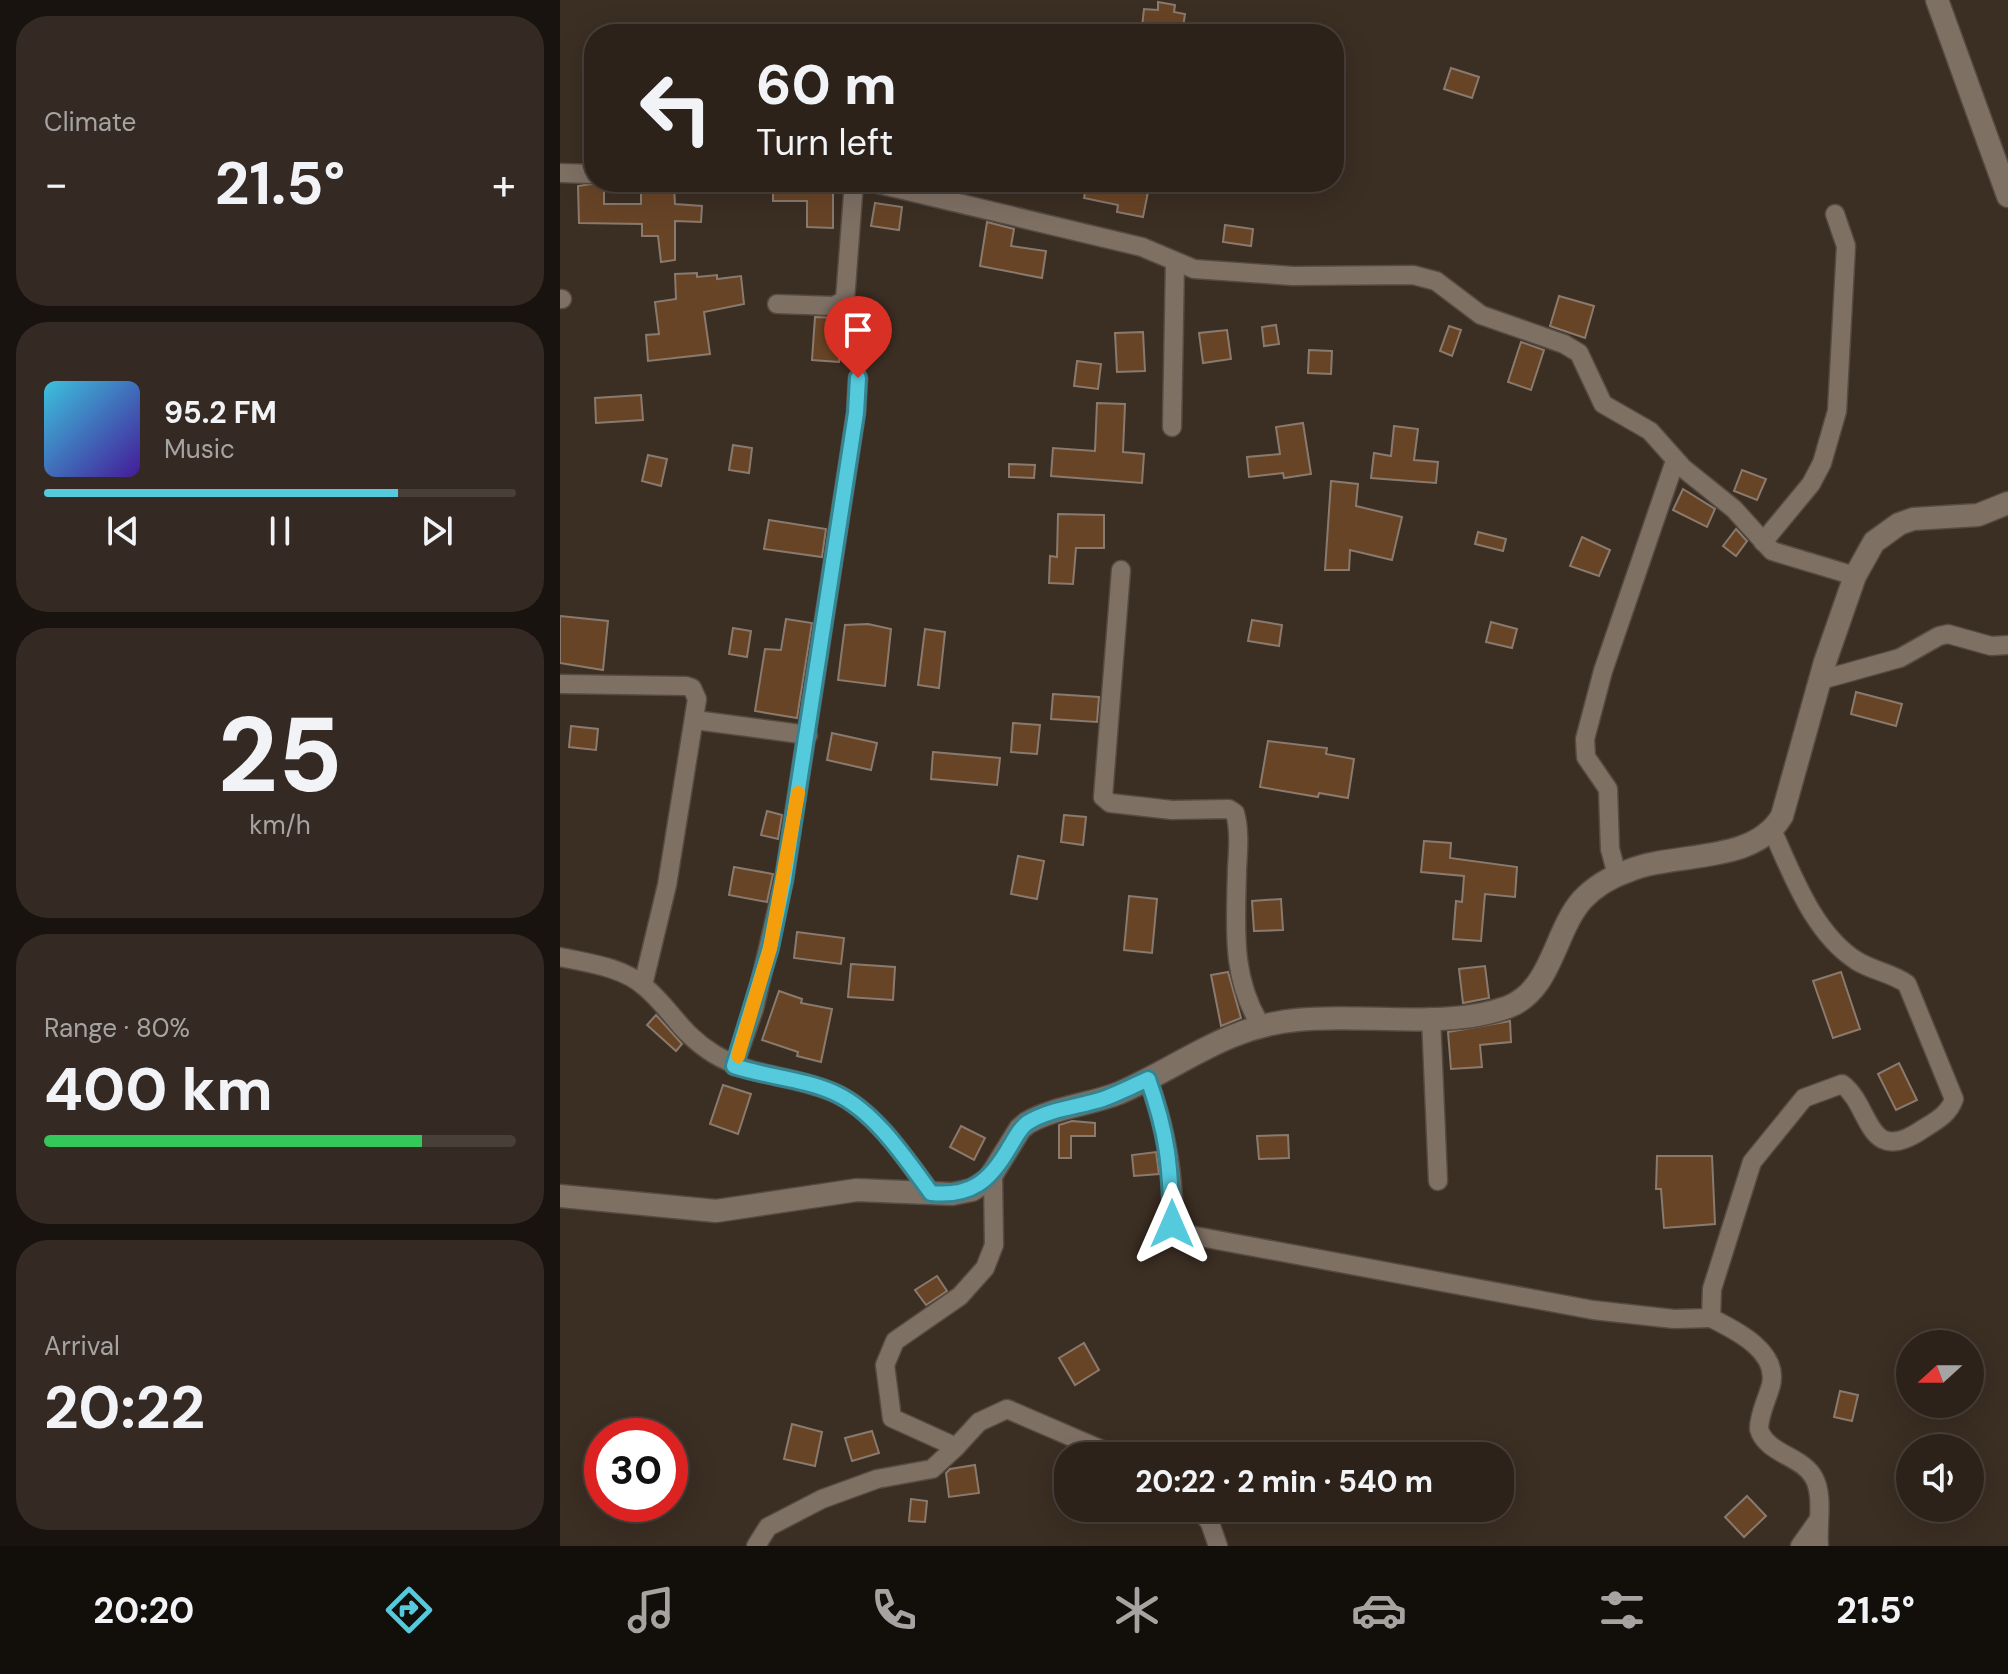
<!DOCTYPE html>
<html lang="en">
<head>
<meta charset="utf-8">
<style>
	:root { --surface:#2c221a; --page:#342a23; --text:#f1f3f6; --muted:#a6a4a2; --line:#483f39; --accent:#54cadc }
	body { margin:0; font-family:"DM Sans",sans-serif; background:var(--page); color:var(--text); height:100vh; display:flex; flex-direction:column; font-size:30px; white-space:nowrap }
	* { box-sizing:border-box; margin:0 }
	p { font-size:26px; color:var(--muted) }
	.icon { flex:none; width:44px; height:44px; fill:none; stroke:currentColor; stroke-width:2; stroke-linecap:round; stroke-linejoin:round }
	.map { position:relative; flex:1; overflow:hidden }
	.details { display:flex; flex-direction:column; gap:16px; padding:16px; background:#18130e; width:560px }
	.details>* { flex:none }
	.hud { position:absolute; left:24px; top:24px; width:760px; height:168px; border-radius:32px; box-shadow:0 8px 32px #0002,0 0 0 2px var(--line); background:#2c221a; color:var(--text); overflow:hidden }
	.needle { width:52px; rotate:249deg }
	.tools { position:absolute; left:1336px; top:1330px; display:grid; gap:16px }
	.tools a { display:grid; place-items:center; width:88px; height:88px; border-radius:50%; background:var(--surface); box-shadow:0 8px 32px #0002,0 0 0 2px var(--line); font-size:40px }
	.speed { position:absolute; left:24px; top:1418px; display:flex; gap:16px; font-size:40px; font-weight:700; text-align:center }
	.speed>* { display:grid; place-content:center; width:104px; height:104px; border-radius:50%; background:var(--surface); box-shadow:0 8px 32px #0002,0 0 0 2px var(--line); line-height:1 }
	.speed .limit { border:12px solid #d22; background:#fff; color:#111 }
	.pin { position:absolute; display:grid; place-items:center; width:68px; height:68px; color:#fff; margin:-82px -34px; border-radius:50% 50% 50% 0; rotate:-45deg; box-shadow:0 0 8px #0007 }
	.pin .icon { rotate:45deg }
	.me { position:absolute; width:88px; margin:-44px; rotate:0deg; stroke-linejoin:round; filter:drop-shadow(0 0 6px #0008) }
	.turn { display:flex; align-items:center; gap:28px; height:168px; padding:0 40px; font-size:36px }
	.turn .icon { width:104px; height:104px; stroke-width:2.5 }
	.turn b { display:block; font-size:56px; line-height:68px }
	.big { font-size:60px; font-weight:700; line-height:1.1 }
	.details .card { flex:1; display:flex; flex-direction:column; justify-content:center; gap:12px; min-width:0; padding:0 28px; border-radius:32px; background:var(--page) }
	.details .dial { align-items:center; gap:0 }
	.dial b { font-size:104px; line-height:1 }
	.song { display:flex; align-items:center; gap:24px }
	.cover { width:96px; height:96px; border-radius:12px; background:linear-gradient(135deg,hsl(190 70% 55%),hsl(260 70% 35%)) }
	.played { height:8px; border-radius:4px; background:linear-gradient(90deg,var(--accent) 75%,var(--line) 75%) }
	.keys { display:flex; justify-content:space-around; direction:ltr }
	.heat { display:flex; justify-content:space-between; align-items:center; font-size:44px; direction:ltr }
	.charge { height:12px; border-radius:6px; background:linear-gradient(90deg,#34c759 80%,var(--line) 0) }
	.trip { position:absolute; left:494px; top:1442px; width:460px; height:80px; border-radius:32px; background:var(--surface); box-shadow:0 8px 32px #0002,0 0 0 2px var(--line); font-weight:700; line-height:80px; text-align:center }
	.tab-bar { display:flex; height:128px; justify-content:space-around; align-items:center; background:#120e0a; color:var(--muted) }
	.tab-bar .icon { width:56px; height:56px }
	.tab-bar .active { color:var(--accent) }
	.tab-bar b { font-size:36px; color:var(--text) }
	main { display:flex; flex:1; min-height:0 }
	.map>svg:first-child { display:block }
	.building { fill:#684426; stroke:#8a7a6e; stroke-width:2 }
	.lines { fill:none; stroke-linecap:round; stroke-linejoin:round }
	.minor-casing { stroke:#564b42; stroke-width:21 }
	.tertiary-casing { stroke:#564b42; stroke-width:25 }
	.minor { stroke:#7f7064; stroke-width:18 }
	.tertiary { stroke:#7f7064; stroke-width:22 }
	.route-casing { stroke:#37838f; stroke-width:20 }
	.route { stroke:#54cadc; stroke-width:14 }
	.slow { stroke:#f59e0b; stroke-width:14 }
</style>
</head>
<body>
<main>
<section class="details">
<div class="card"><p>Climate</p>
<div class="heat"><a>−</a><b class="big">21.5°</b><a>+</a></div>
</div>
<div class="card">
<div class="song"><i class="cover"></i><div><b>95.2 FM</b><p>Music</p></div></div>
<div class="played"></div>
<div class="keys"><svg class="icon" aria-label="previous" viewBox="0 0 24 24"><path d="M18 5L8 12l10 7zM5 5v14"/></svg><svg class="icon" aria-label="pause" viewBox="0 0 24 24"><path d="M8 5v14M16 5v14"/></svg><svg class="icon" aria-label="next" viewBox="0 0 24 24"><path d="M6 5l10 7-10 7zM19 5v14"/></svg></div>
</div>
<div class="card dial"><b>25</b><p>km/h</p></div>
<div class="card"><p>Range · 80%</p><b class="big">400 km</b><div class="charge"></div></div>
<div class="card"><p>Arrival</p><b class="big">20:22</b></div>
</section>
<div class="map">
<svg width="1448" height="1546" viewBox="0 0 1448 1546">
	<rect width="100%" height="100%" fill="#3b2e23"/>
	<g class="building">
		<path d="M598 2 615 5 614 12 625 14 622 34H591L592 28 582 27 584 9 598 10Z"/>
		<path d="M891 68 919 77 912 98 884 89Z"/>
		<path d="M44 182V204H81V186H114L115 204 142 206 141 222 115 221V260L101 262 98 236H82V224L19 223 18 186Z"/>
		<path d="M213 182 273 184V228L247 227V201H213Z"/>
		<path d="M527 182H590L583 217 557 212 558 205 524 198Z"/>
		<path d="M315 203 342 207 339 230 311 226Z"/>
		<path d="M427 222 454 229 451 246 486 251 482 278 420 266Z"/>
		<path d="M665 225 693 229 691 246 663 242Z"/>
		<path d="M137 273V277L157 275V279L181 276 184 304 144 312 150 354 88 361 86 335 99 334 95 302 116 299 115 274Z"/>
		<path d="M999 296 1034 306 1025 338 990 326Z"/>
		<path d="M255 317 282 318 279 362 252 360Z"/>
		<path d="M716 325 719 344 704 346 702 327Z"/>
		<path d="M889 326 901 330 892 356 880 351Z"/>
		<path d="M667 330 671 359 643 363 639 333Z"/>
		<path d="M583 332 585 371 557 372 555 333Z"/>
		<path d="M961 342 984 350 971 390 948 382Z"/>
		<path d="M749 350 772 351 771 374 748 373Z"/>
		<path d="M517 361 541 364 538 389 514 386Z"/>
		<path d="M81 395 83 420 36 423 35 398Z"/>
		<path d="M537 403 565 404 563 452 584 454 582 483 491 476 493 448 535 451Z"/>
		<path d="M743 423 751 474 724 478 723 473 689 477 687 457 720 454 716 427Z"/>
		<path d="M834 426 858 429 854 460 878 462 876 483 811 478 814 453 831 456Z"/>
		<path d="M173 445 192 448 189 473 169 470Z"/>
		<path d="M88 455 107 459 101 486 82 481Z"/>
		<path d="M449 464 475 465 474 478 449 477Z"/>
		<path d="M1182 470 1206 479 1197 500 1174 491Z"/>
		<path d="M771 481 798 484 796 506 842 517 832 560 790 550 789 570H765Z"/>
		<path d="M1123 489 1155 509 1147 527 1113 510Z"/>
		<path d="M498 514 544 515V548H516L513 584 489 583 490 556 497 557Z"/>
		<path d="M209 520 266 529 262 557 204 549Z"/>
		<path d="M1176 529 1187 541 1176 556 1163 546Z"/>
		<path d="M918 532 946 539 943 551 915 544Z"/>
		<path d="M1022 537 1050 550 1039 576 1010 566Z"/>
		<path d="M0 616 48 621 43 670 0 663Z"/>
		<path d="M226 619 252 623 237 718 195 711 205 649 221 650Z"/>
		<path d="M692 620 722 625 719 646 688 641Z"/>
		<path d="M931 622 957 629 952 648 926 642Z"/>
		<path d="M308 624 331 629 325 686 278 680 285 625Z"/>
		<path d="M173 628 191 631 187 657 169 654Z"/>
		<path d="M365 629 385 632 379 688 358 685Z"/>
		<path d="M1296 692 1342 704 1336 726 1291 714Z"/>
		<path d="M493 694 539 697 537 722 491 719Z"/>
		<path d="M453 723 480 725 477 754 451 752Z"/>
		<path d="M11 726 38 729 36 750 9 747Z"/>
		<path d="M272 733 317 743 311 770 267 760Z"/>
		<path d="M708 741 767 748 766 754 794 759 788 798 759 793 758 797 700 787Z"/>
		<path d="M373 752 440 758 437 785 371 779Z"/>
		<path d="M207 811 222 815 218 839 201 835Z"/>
		<path d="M504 815 526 817 523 845 501 842Z"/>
		<path d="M864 841 891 843 890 858 957 867 955 897 925 894 921 941 893 939 896 901 902 902 904 876 861 872Z"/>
		<path d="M458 856 484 861 477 899 451 894Z"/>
		<path d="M174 867 213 874 207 902 169 895Z"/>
		<path d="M569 896 597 899 592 953 564 950Z"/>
		<path d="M721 899 723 930 694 931 692 901Z"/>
		<path d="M237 932 284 938 281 964 234 958Z"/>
		<path d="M291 964 335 967 333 1000 288 997Z"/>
		<path d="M925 966 929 998 903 1003 899 969Z"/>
		<path d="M668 972 681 1018 661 1026 651 975Z"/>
		<path d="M1281 972 1300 1029 1273 1038 1253 981Z"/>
		<path d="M219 991 242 999 241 1003 272 1009 261 1062 237 1056 238 1052 202 1040Z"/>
		<path d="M96 1015 122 1044 116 1051 87 1025Z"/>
		<path d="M950 1021 951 1042 920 1045 922 1067 891 1069 888 1032Z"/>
		<path d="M1339 1063 1357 1100 1336 1110 1318 1074Z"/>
		<path d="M163 1085 191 1094 178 1134 150 1124Z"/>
		<path d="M512 1121 535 1123V1136H511V1158H499V1125Z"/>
		<path d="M401 1126 425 1138 414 1160 390 1147Z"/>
		<path d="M728 1135 729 1158 699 1159 697 1136Z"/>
		<path d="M596 1152 599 1174 574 1176 572 1155Z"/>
		<path d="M1097 1156H1152L1155 1224 1104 1228 1101 1189H1096Z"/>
		<path d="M377 1276 387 1291 366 1305 355 1290Z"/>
		<path d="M524 1343 539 1370 515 1385 499 1358Z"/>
		<path d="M1280 1391 1298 1395 1292 1421 1274 1417Z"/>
		<path d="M232 1424 262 1432 255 1466 224 1459Z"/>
		<path d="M312 1431 319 1453 292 1461 285 1438Z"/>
		<path d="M415 1465 419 1493 389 1497 386 1473 390 1469Z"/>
		<path d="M1187 1496 1206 1516 1184 1537 1165 1517Z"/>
		<path d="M351 1499 367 1501 365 1522 349 1521Z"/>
	</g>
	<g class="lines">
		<g class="minor-casing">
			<g id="minor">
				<path d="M0 173 34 174"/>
				<path d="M310 182 582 247 634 269 733 276 853 275 876 281 921 315 1004 344 1019 353 1043 404 1090 431 1123 468 1174 509 1212 551 1295 576"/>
				<path d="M0 299H2"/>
				<path d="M217 304 274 306 285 300 294 182"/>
				<path d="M612 427 615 262"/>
				<path d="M1203 542 1251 484 1262 463 1277 411 1286 246 1275 214"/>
				<path d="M561 570 543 797 550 803 612 810 669 809 675 813C680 831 678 851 677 869 676 926 670 976 701 1026"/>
				<path d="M1261 680 1340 658 1379 636 1388 634 1431 646 1448 645"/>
				<path d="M0 684 126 686 132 688 137 699 107 885 83 985"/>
				<path d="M135 720 248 735"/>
				<path d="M1057 875 1050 849 1048 789 1026 757 1025 739 1043 671 1115 461"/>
				<path d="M0 957C28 963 63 967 85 987 113 1011 119 1032 154 1054 194 1078 235 1075 275 1093 315 1111 346 1159 371 1193"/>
				<path d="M871 1017 878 1181"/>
				<path d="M174 1066 194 1009 224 880 296 413 298 378"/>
				<path d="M588 1079C602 1118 611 1156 613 1198 613 1212 607 1224 619 1233L1033 1310 1114 1319 1151 1318 1152 1289 1192 1162 1244 1098 1282 1084C1312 1106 1306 1168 1363 1129 1376 1121 1389 1114 1394 1099L1347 984C1332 973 1313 971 1297 961 1254 934 1233 876 1213 832"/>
				<path d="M433 1175 434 1245 425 1268 400 1296 335 1341 325 1365 332 1418 396 1447 419 1422 447 1409 556 1456"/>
				<path d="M1151 1318C1175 1330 1219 1351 1211 1385 1207 1400 1199 1414 1199 1429 1206 1454 1243 1456 1254 1478 1264 1496 1257 1526 1259 1546"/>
				<path d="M639 1508 650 1523 658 1546"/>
				<path d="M196 1546 208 1527 262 1499 317 1479 372 1469 396 1447"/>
				<path d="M1240 1546 1257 1522"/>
			</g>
		</g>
		<g class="tertiary-casing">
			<g id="tertiary">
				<path d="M1377 0 1448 196"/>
				<path d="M0 1196 156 1211 297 1190 392 1194 412 1190 429 1179 460 1129 467 1123C495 1107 529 1105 559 1093 622 1066 664 1027 737 1020 802 1013 886 1030 948 1007 992 990 994 932 1022 900 1035 886 1051 877 1068 871 1116 851 1193 865 1222 816L1265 662 1295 576 1314 542 1339 524 1353 519 1418 515 1448 503"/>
			</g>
		</g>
		<use href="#minor" class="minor"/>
		<use href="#tertiary" class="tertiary"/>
	</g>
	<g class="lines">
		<g class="route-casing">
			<path id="route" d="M298 378 296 413 224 880 210 948 174 1066C207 1077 246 1079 277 1094 316 1113 346 1159 371 1193 411 1197 430 1181 449 1148 455 1139 458 1130 467 1123 489 1109 518 1107 543 1099 559 1093 573 1086 588 1079 608 1135 610 1165 612 1224"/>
		</g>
		<use href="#route" class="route"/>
		<path class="slow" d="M178 1056 210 948 238 793"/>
	</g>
</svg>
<div class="tools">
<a><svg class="needle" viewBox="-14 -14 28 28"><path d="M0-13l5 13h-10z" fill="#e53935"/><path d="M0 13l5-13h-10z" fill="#a6a4a2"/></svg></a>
<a><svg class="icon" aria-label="sound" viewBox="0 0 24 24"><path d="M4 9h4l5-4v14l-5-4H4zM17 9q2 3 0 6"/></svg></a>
</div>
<div class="speed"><div class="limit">30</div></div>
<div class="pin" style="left:298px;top:378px;background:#d93025"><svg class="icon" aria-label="arrive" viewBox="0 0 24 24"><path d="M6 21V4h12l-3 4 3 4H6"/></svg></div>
<svg class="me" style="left:612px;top:1224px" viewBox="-20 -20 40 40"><path d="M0-17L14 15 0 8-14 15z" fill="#54cadc" stroke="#fff" stroke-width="4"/></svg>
<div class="trip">20:22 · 2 min · 540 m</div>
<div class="hud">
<div class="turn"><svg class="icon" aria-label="left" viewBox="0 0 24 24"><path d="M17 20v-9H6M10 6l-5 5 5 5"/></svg><div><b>60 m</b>Turn left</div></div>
</div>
</div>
</main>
<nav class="tab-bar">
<b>20:20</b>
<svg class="icon active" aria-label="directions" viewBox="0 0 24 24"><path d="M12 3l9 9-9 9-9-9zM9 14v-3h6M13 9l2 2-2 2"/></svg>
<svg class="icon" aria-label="music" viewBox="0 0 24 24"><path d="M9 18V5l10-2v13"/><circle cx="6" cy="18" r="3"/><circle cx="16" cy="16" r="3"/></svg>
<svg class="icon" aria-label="phone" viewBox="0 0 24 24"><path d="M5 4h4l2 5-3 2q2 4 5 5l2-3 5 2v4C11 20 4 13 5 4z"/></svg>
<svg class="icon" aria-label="climate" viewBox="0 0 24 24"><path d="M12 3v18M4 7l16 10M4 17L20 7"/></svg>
<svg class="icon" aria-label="car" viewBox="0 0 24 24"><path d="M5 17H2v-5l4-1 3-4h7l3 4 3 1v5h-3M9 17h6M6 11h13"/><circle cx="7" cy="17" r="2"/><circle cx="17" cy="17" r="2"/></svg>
<svg class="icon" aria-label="filters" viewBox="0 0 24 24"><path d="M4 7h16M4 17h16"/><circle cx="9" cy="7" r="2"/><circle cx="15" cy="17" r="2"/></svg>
<b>21.5°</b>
</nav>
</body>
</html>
